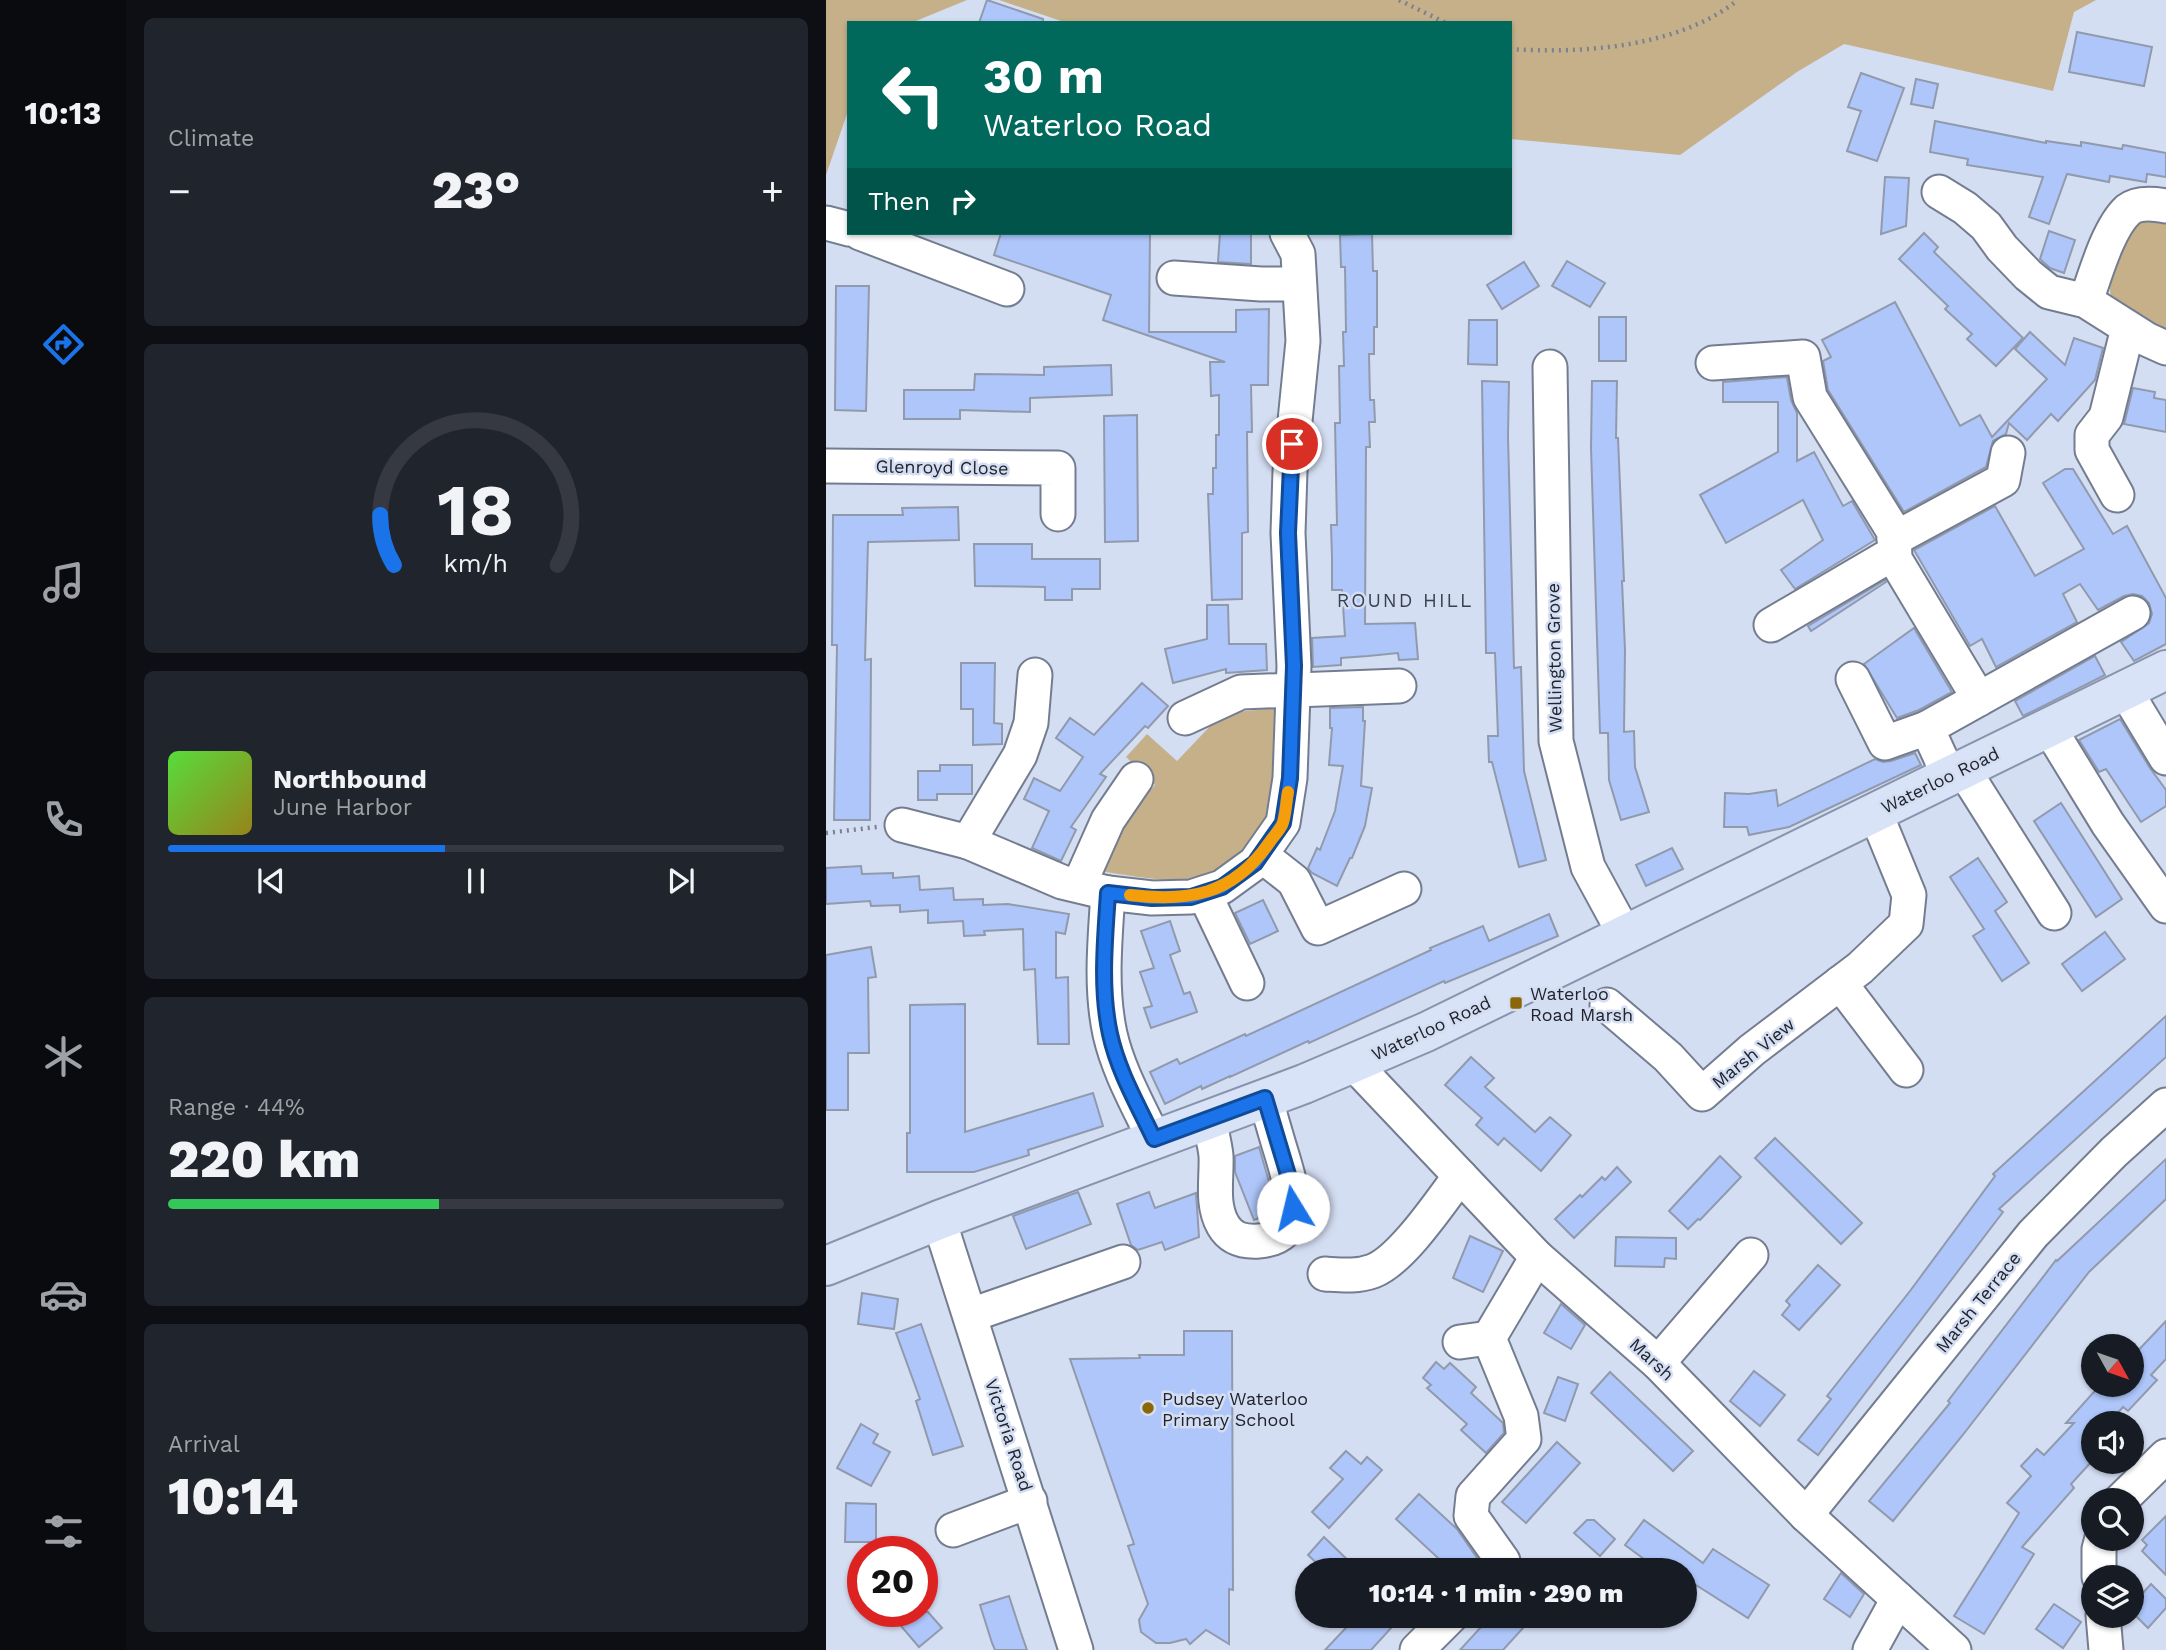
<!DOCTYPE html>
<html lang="en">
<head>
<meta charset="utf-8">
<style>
	:root { --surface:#171b24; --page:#20242c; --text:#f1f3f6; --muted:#9ea1a6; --line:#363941; --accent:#1a73e8 }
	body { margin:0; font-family:"Work Sans",sans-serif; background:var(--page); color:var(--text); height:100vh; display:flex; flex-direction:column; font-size:26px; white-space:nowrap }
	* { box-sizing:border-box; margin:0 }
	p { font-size:23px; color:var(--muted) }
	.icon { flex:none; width:38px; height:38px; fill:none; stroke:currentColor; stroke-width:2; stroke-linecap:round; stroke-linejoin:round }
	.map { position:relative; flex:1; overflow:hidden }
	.drawer { display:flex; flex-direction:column; gap:18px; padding:18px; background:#0d0f14; width:700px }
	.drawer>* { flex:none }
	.hud { position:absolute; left:21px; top:21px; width:665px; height:214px; border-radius:0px; box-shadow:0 2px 5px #0004; background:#00695c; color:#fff; overflow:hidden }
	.needle { width:46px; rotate:130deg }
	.controls { position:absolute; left:1255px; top:1334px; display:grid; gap:14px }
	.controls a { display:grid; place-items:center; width:63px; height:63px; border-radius:50%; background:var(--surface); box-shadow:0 2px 5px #0004; font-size:35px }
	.speed { position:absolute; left:21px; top:1536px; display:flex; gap:14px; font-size:35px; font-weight:700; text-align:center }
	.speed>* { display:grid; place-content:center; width:91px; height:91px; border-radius:50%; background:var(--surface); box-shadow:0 2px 5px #0004; line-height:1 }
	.speed .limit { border:10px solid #d22; background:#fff; color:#111 }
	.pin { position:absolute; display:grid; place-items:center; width:60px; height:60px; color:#fff; margin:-30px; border:4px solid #fff; border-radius:50%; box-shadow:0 2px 7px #0007 }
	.me { position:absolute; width:77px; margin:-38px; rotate:351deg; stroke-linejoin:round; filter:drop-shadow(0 0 5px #0008) }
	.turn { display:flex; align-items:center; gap:24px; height:147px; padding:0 21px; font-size:32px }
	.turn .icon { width:91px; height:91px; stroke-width:2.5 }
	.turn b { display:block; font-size:49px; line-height:60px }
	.then { display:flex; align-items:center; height:66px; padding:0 21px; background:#0003; gap:14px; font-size:26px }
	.big { font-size:52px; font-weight:800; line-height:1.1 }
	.drawer .widget { flex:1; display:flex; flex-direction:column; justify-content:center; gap:10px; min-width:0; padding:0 24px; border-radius:10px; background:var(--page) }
	.drawer .dial { align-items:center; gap:0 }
	.dial svg { height:182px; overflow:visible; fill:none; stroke:var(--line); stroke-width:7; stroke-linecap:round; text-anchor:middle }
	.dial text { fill:var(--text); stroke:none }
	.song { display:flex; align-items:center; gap:21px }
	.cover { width:84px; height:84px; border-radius:10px; background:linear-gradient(135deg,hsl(110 70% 55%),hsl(50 70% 35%)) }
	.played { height:7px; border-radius:4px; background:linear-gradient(90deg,var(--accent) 45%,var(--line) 45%) }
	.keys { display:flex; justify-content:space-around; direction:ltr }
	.heat { display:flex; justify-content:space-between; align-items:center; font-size:38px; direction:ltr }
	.charge { height:10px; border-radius:5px; background:linear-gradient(90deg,#34c759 44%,var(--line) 0) }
	.trip { position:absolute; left:469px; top:1558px; width:402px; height:70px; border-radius:35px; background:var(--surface); box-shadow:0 2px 5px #0004; font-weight:800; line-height:70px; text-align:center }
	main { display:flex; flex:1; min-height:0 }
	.dock { display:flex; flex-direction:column; width:126px; justify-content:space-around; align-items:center; background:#090b0e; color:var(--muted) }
	.dock .icon { width:49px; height:49px }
	.dock .current { color:var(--accent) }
	.dock b { font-size:32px; color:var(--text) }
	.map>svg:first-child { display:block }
	.green { fill:#c5b08a }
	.building { fill:#aec6fa; stroke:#919aad; stroke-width:2 }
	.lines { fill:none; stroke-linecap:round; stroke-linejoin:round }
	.minor-casing { stroke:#747d90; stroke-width:37 }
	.major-casing { stroke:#8894ad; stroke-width:42 }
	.path { stroke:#7b8190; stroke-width:4.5; stroke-dasharray:2 5; stroke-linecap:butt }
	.minor { stroke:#fff; stroke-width:33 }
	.major { stroke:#d9e3f7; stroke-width:38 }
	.route-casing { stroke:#114b97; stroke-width:18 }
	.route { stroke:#1a73e8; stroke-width:12 }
	.slow { stroke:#f59e0b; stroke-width:12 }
	.poi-dot { fill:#8c6709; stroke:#d4def3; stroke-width:2.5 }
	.labels { text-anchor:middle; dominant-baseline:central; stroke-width:5; stroke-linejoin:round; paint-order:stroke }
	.street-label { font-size:18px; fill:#21242c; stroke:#d4def3 }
	.poi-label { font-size:18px; fill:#21242c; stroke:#d4def3; text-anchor:start }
	.neighbourhood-label { font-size:19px; letter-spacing:2px; fill:#384051; stroke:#d4def3 }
</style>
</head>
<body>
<main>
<nav class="dock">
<b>10:13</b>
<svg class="icon current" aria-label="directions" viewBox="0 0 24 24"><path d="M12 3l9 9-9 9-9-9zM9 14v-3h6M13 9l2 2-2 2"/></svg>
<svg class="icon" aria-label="music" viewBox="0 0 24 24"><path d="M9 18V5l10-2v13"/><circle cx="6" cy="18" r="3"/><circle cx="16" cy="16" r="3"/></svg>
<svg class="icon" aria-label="phone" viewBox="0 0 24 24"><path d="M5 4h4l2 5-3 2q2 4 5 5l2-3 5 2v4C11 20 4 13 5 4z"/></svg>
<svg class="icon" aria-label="climate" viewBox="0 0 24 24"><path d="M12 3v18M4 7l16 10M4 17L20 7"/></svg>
<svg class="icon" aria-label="car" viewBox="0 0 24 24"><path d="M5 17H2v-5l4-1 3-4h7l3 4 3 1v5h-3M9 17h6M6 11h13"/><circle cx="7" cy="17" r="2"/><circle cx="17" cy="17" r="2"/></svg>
<svg class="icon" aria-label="filters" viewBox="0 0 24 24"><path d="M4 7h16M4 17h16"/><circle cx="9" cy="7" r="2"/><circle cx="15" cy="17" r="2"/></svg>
</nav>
<section class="drawer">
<div class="widget"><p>Climate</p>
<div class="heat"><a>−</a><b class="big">23°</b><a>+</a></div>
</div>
<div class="widget dial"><svg viewBox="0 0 100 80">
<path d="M14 69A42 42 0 1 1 86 69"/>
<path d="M14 69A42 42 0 0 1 8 47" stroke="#1a73e8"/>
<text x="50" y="56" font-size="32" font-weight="700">18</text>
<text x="50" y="72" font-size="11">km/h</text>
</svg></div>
<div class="widget">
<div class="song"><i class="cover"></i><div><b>Northbound</b><p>June Harbor</p></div></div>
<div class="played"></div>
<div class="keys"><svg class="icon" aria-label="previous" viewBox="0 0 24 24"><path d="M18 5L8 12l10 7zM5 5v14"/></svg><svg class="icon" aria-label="pause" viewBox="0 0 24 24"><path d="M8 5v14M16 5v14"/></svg><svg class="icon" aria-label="next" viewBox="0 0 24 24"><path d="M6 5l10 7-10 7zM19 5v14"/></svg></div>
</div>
<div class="widget"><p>Range · 44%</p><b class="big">220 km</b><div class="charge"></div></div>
<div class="widget"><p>Arrival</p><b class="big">10:14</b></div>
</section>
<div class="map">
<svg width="1340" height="1650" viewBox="0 0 1340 1650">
	<rect width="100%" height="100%" fill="#d4def3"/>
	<g class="green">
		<path d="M0 0H141L85 23H23V108L0 175Z"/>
		<path d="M173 0H1270L1248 12 1227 91 1018 44 971 72 854 155 684 139V23H241Z"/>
		<path d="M1340 218V332C1329 325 1294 308 1287 300 1276 286 1299 236 1304 219L1332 222Z"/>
		<path d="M449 708C448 734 451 762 448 788 444 828 409 873 368 879 337 883 303 875 272 871L292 824 329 785 300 757 321 734 351 761 389 721 411 712Z"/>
	</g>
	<g class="building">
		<path d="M161 0 217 19V23H153Z"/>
		<path d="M1251 32 1326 47 1318 86 1243 72Z"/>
		<path d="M1035 73 1078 88 1051 161 1021 151 1035 111 1022 107Z"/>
		<path d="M1090 79 1112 84 1107 108 1085 104Z"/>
		<path d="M1109 121 1220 143V141L1255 146V142L1296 149 1297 145 1340 153V177L1321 174 1320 182 1284 176 1283 182 1241 174 1223 224 1203 217 1217 177 1141 165 1142 159 1104 152Z"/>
		<path d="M1059 177 1083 178 1080 226 1055 234Z"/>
		<path d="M1223 231 1249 240 1238 273 1224 268 1214 259Z"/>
		<path d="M175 233H324L323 332H410V310L443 309 442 385H425L426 432H421L422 532 416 533V599L386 600 382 494H387V468H390V435H393V395L385 396 384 362H399L277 320 285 295 168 255Z"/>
		<path d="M394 233H425V264L392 262Z"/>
		<path d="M1098 233 1112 247 1108 252 1197 338 1170 366 1141 339 1146 334 1119 309 1122 306 1073 259Z"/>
		<path d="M546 234 547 271H551V327H548V354H543L544 400H548L549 422H543L544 447H540L539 624 589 623 592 659 573 660 572 653 542 656 515 658V665L487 667 486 638 519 636 516 590H506V557L505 525H511L509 423H514L513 366H518L517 332H520L519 267H515L514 235Z"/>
		<path d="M741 261 779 283 764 307 726 286Z"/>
		<path d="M698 262 713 286 676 309 661 285Z"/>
		<path d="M10 286H43L40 411 9 410Z"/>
		<path d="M1069 302 1134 426 1154 415 1166 437 1221 379 1189 349 1204 332 1239 365 1248 338 1277 348 1269 380 1232 421 1225 414 1201 440 1183 423 1180 434 1167 441 1160 467 1078 512 1002 390 997 361 1005 357 996 340Z"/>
		<rect x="773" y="317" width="27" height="44"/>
		<path d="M643 320H671V365L642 364Z"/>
		<path d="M285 365 286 395 204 398V412L134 410V419H78V390H148L149 374 218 375V367Z"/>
		<path d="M961 377 965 400 971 413V461L988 452 1017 506 1026 501 1049 540 969 589 955 570 997 540 977 500 900 543 874 495 952 452V402H897V382Z"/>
		<path d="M656 381 683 382 682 436 688 668 695 667 698 771 720 860 693 867 666 762H663L662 736H672L669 653H660Z"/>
		<path d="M766 381H791L790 438H792L798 581H796L799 650 798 732 808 731 809 767 823 812 795 820 783 780 782 733H774L765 448Z"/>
		<path d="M1307 388 1329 392 1328 398 1340 400V432L1298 424Z"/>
		<path d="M311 415 312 541 279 542 278 416Z"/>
		<path d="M1239 469H1247L1287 534 1301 526 1340 598V644L1308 661 1295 642 1323 623 1326 614 1323 603 1316 596 1307 594 1298 596 1272 610 1254 584 1237 594 1251 622 1170 667 1156 639 1144 646 1088 550 1169 506 1209 576 1258 549 1217 483Z"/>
		<path d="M132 507 133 540 42 542 39 660 45 659 44 820H8L11 645H6L7 515H77L76 508Z"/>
		<path d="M148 544H206V559H274V589H246V600H219V587L149 586Z"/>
		<path d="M1059 580 1060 582 985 631 982 626Z"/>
		<path d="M381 605H402L403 644H440L441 670 400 673V669L347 683 339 649 381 639Z"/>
		<path d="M1088 628 1126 692 1093 710 1071 718 1038 664Z"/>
		<path d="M1269 656 1279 675 1197 716 1189 701Z"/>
		<path d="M135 663H169L168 723 176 724V744L147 745V709H135Z"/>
		<path d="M316 683 342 706 322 728 319 726 274 774 280 777 245 827 250 830 235 861 206 848 223 811 198 799 208 778 234 791 257 757 230 738 244 718 268 735Z"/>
		<path d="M537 707V721H539L535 786 546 788 539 826 526 858H524L511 886 486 873 482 868 491 848 494 850 509 811 517 766 503 765 506 728H504V708Z"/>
		<path d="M1294 719 1324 768 1340 790V806L1315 822 1280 769 1273 772 1253 740Z"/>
		<path d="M1089 753 1095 765 963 827 923 835 921 827H898L899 793 923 794 950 790 952 806 1049 759 1057 762 1065 761Z"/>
		<path d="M114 765H146V794H111V800H92V771H114Z"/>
		<path d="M1235 803 1296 899 1270 917 1208 821Z"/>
		<path d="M846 848 857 869 820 886 810 865Z"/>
		<path d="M1152 858 1181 902 1169 911 1203 963 1176 981 1147 936 1158 929 1124 877Z"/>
		<path d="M35 866 36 874 67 873V878L93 876 94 890 127 888 128 900 157 899V905L182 904 243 914 239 934 230 932V978L242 977 243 1044H212L209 969 198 970 197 929 158 931 159 935 138 936 137 921 102 923V910L74 912V905L45 906 44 901 0 904V868Z"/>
		<path d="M437 900 452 931 424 944 409 913Z"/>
		<path d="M723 914 732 936 619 983 618 981 483 1043 482 1041 404 1077V1076L376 1089 375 1086 339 1104 324 1072 351 1059 354 1064 419 1034 420 1036 605 950 604 948 657 926 663 941Z"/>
		<path d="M344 921 354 951 344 955 358 994 364 992 371 1012 325 1028 318 1008 326 1006 314 972 328 968 315 931Z"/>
		<path d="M1279 932 1299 959 1256 991 1236 964Z"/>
		<path d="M45 947 50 977 42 978 43 1053H22V1110H0V955Z"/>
		<path d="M139 1004V1132L267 1093 277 1126 202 1150 203 1155 148 1172H81V1133H84V1005Z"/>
		<path d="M1340 1016V1057L1173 1209 1177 1212 992 1455 972 1440 1005 1399 1001 1396 1084 1291 1169 1176 1167 1174Z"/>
		<path d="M645 1057 668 1078 659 1087 709 1132 724 1117 745 1135 715 1171 678 1138 672 1145 650 1125 656 1118 619 1085Z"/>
		<path d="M949 1138 1036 1223 1015 1244 929 1158Z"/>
		<path d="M433 1147 444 1185 447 1207 446 1213 428 1220 409 1172V1156Z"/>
		<path d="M894 1156 915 1177 874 1220 872 1219 862 1229 843 1211Z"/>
		<path d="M1340 1159V1199L1263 1272 1136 1436 1067 1521 1043 1501 1124 1403 1122 1401 1230 1260 1231 1261Z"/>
		<path d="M791 1167 805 1182 748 1238 729 1219 754 1195 756 1197 776 1177 779 1180Z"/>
		<path d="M252 1192 265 1224 200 1249 187 1216Z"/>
		<path d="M323 1192 329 1208 370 1193 373 1237 339 1250 336 1242 312 1250 305 1245 291 1204Z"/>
		<path d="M644 1236 677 1251 657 1292 627 1278Z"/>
		<path d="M790 1237 850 1238V1259L839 1258 838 1267 789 1266Z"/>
		<path d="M992 1265 1014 1285 973 1330 956 1315 964 1305 960 1301Z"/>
		<path d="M36 1293 72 1299 68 1329 32 1324Z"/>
		<path d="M735 1304 759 1325 745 1349 718 1333Z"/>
		<path d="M1340 1321V1359L1325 1375 1331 1380 1302 1411 1297 1407 1283 1423H1267V1460L1245 1484 1248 1488 1196 1547 1208 1554 1158 1634 1128 1616 1193 1513 1181 1503 1205 1476 1195 1466 1211 1449 1218 1455 1248 1423H1240L1275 1384H1306V1357Z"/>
		<path d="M95 1324 137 1446 107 1455 90 1401 94 1399 70 1333Z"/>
		<path d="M358 1331H406L407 1590 403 1589V1644L380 1630 364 1644 360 1639 344 1643H330L315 1632 313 1620 322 1604 302 1546 308 1544 244 1359 314 1358 313 1355H358Z"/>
		<path d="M610 1362 618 1369 624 1363 650 1387 645 1393 677 1423 678 1433 660 1453 635 1430 641 1424 601 1388 605 1385 597 1378Z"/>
		<path d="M928 1371 959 1395 934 1426 904 1401Z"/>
		<path d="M784 1372 867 1451 847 1471 765 1393Z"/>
		<path d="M732 1377 752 1384 739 1421 718 1413Z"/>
		<path d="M35 1424 52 1434 47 1443 64 1452 45 1486 11 1468Z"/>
		<path d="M731 1442 754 1463 700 1523 676 1502Z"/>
		<path d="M520 1451 535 1464 541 1457 556 1470 503 1528 486 1512 517 1479 504 1468Z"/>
		<path d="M593 1494 631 1529 651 1558 641 1570H625L570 1519Z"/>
		<path d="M20 1503 50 1504V1542H19Z"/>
		<path d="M1340 1516V1575L1316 1551 1321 1545 1316 1540Z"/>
		<path d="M761 1520H768L789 1539 774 1556 748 1533Z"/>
		<path d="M818 1520 877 1563 887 1549 943 1585 922 1618 859 1578V1570H833L799 1545Z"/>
		<path d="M498 1537 532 1570H498L482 1555Z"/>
		<path d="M1015 1573 1038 1594 1024 1617 998 1599Z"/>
		<path d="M1325 1584 1340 1599V1608L1322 1628 1306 1612V1605Z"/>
		<path d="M183 1596 195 1633 201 1650H169L166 1643 154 1605Z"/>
		<path d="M1228 1604 1255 1622 1237 1648 1210 1629Z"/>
		<path d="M63 1612H102L116 1628 93 1647Z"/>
		<path d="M532 1615H577L545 1650H499Z"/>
		<path d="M666 1615H709L677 1650H634Z"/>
	</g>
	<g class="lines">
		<g class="minor-casing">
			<g id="minor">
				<path d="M1113 192 1139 208 1160 226 1176 248 1202 275 1223 292 1260 301 1320 339 1340 348"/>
				<path d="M0 223 23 229"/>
				<path d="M34 233 181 289"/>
				<path d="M348 278 435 284H473"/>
				<path d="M1260 301C1269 276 1282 228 1302 210 1312 202 1329 204 1340 206"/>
				<path d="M887 363 977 357 984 397 1068 532 1069 559 1153 699"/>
				<path d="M724 367 730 741 762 867 799 935"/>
				<path d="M0 466 232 468V514"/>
				<path d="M1291 495 1266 450V435L1280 417 1302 328"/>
				<path d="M1068 539 1177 480 1182 453"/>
				<path d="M945 625 1068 553"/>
				<path d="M1027 679 1059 743 1101 728"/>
				<path d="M1299 690 1340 758"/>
				<path d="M359 718 415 692 573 686"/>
				<path d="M1222 726 1282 824 1340 906"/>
				<path d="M1137 769 1228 913"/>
				<path d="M1123 776 1101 728 1307 613"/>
				<path d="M76 825 142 842 236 882 282 893"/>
				<path d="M142 842 194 755 205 723 209 675"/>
				<path d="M435 855 468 881 492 928 578 889"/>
				<path d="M253 885 282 820 310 779"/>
				<path d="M378 893 421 983"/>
				<path d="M1014 983 1080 1070"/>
				<path d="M781 1005 842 1057 876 1094 926 1050 1034 968 1080 924 1083 895 1049 812"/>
				<path d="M528 1064 711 1257 832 1363 980 1515 1128 1650"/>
				<path d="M383 1119C385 1131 389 1144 390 1156 391 1179 385 1204 397 1225 405 1239 417 1242 433 1241 483 1237 465 1186 456 1155 450 1136 445 1117 439 1098"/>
				<path d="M328 1139C312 1105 292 1070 284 1034 274 988 279 939 282 893L326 898 365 897 396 887 429 863 457 823 464 778 468 666 462 533 464 471 477 341 472 254 461 233"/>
				<path d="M113 1220 250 1650"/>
				<path d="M499 1274C515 1275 531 1277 547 1271 576 1260 615 1201 634 1176"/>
				<path d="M145 1315 297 1262"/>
				<path d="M634 1342 663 1338"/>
				<path d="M832 1363 925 1255"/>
				<path d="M1295 1500 1340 1456"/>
				<path d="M980 1515 1207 1234 1288 1152 1340 1105"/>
				<path d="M127 1530 204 1501"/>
				<path d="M669 1570 677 1561 645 1516 647 1496 698 1439 695 1416 663 1338 711 1257"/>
				<path d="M1273 1577V1549L1276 1538"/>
				<path d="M1277 1615 1280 1650"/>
				<path d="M591 1650 626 1615"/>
				<path d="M1044 1650 1072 1599"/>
			</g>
		</g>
		<g class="major-casing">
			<path id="major" d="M0 1266 113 1220 478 1084 600 1032 1340 670"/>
		</g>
		<g class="path">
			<path d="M573 0 620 23"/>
			<path d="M684 49C757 54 853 47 912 0"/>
			<path d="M0 833 51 827"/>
		</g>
		<use href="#minor" class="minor"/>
		<use href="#major" class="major"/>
	</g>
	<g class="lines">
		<g class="route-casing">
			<path id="route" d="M466 444 462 533 468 666 464 778 457 823 429 863 396 887 365 897 326 898 282 893C279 939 274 988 284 1034 292 1071 312 1105 328 1139L439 1098 466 1188 467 1208"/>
		</g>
		<use href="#route" class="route"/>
		<path class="slow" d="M304 895C363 902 407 895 443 843 447 837 453 831 456 825 460 816 460 802 462 792"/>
	</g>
	<g class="poi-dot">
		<rect x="683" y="996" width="14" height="14" rx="3.5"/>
		<circle cx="322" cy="1408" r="7"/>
	</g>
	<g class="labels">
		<g class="street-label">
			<text transform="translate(116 467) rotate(1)">Glenroyd Close</text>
			<text transform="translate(728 658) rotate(-91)">Wellington Grove</text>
			<text transform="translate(1114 780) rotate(-26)">Waterloo Road</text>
			<text transform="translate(605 1028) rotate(-25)">Waterloo Road</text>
			<text transform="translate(927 1053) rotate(-39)">Marsh View</text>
			<text transform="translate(1152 1302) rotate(-51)">Marsh Terrace</text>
			<text transform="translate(826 1359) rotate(43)">Marsh</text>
			<text transform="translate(183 1435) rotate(72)">Victoria Road</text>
		</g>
		<g class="poi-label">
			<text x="704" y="993">Waterloo<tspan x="704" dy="21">Road Marsh</tspan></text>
			<text x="336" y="1398">Pudsey Waterloo<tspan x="336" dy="21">Primary School</tspan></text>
		</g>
		<g class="neighbourhood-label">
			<text x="579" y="600">ROUND HILL</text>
		</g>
	</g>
</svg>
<div class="controls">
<a><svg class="needle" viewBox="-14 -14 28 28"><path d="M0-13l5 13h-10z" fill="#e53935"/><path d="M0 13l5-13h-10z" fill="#9ea1a6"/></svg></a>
<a><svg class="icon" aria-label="sound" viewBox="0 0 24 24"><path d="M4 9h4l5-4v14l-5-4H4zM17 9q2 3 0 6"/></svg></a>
<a><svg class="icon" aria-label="search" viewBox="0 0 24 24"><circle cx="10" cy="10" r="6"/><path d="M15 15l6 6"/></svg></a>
<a><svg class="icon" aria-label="layers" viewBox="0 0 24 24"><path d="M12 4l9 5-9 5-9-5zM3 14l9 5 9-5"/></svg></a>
</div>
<div class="speed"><div class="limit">20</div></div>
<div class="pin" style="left:466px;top:444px;background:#d93025"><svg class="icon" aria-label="arrive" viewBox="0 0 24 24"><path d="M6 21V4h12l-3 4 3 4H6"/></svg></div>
<svg class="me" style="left:467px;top:1208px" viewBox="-20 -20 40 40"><circle r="19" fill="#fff"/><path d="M0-13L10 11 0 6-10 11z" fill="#1a73e8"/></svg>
<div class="trip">10:14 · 1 min · 290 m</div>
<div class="hud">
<div class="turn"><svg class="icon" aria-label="left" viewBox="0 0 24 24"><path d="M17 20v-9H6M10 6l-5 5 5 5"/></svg><div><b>30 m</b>Waterloo Road</div></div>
<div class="then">Then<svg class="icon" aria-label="right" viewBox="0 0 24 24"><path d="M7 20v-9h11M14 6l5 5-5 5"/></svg></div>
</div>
</div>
</main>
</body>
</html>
